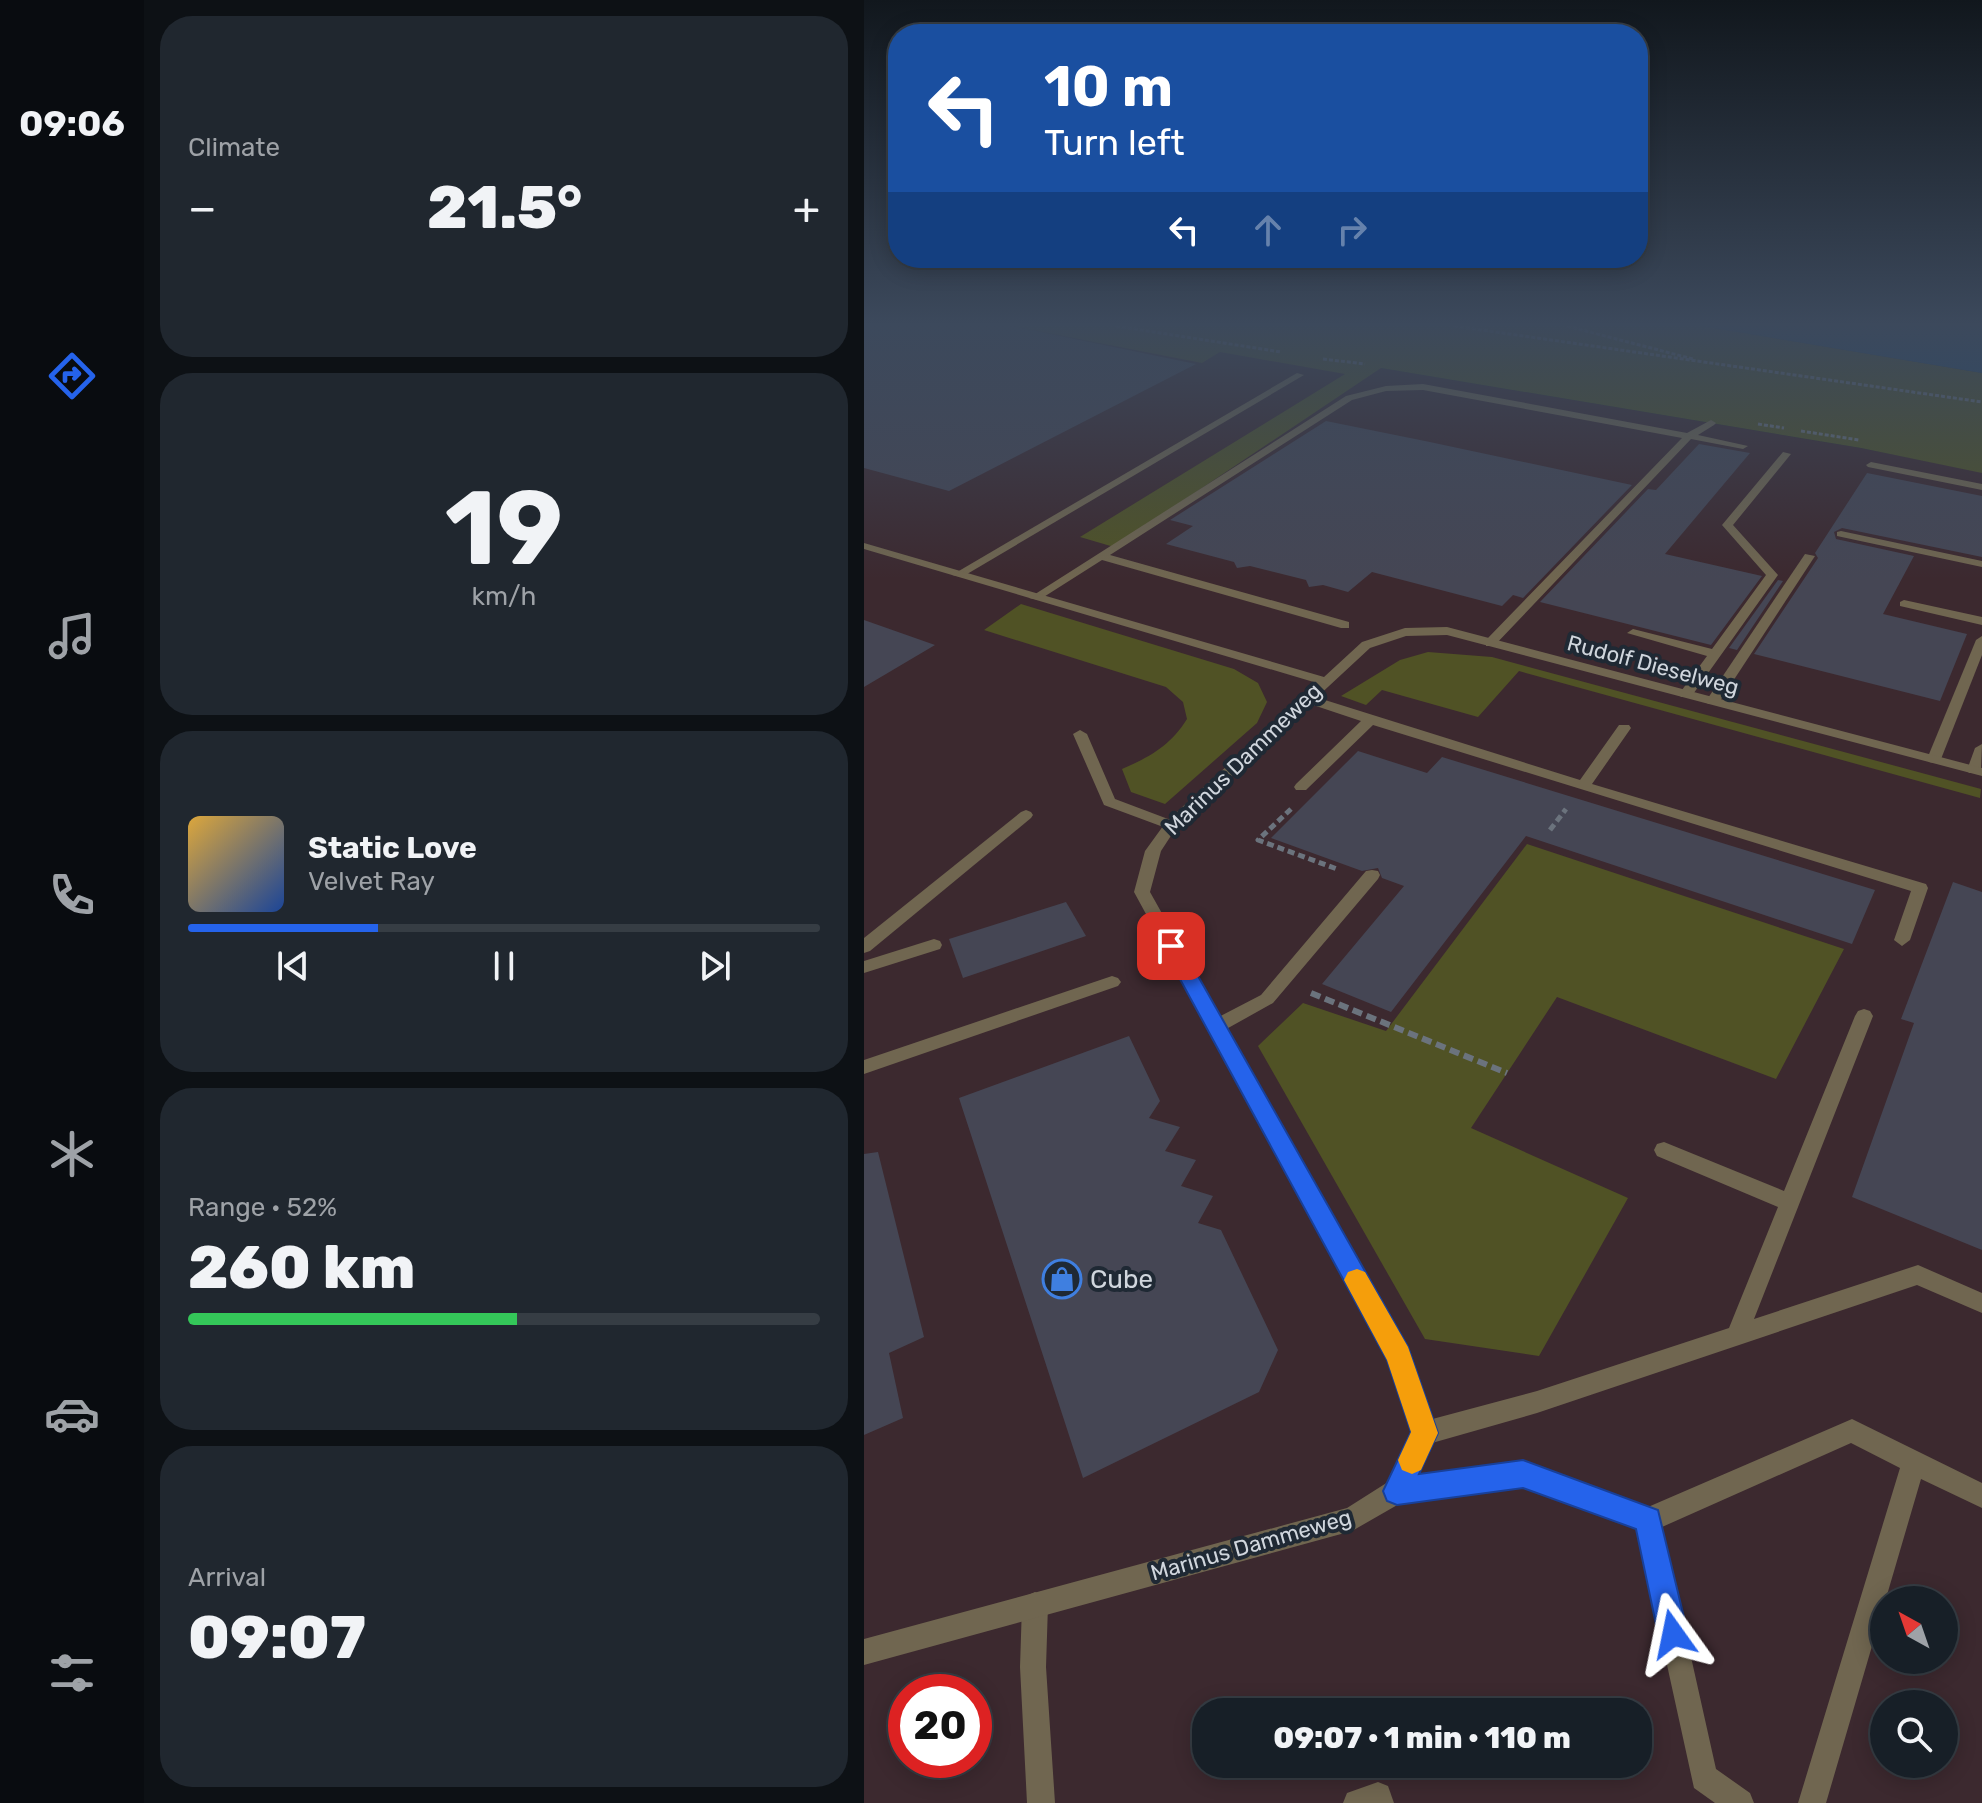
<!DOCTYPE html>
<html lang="en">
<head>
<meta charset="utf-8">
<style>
	:root { --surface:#171f27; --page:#20272f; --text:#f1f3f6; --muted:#9ea2a7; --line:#363d44; --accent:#2563eb }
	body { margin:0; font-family:Rubik,sans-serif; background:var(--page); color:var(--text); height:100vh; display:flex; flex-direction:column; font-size:30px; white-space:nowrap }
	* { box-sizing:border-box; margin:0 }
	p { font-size:26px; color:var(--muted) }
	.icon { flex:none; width:44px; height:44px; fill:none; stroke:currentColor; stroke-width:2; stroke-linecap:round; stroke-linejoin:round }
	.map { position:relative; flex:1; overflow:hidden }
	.side { display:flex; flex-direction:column; gap:16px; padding:16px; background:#0d1115; width:720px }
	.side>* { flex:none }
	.banner { position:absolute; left:24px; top:24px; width:760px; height:244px; border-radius:32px; box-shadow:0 4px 20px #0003,0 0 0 2px var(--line); background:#1a4fa0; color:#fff; overflow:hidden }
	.needle { width:52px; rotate:320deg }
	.controls { position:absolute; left:1006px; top:1586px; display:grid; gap:16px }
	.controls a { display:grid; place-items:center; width:88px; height:88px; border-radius:50%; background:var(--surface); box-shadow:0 4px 20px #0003,0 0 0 2px var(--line); font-size:40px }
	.speed { position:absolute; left:24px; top:1674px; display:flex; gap:16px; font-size:40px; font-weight:700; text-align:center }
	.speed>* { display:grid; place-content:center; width:104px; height:104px; border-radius:50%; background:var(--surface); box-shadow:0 4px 20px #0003,0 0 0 2px var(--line); line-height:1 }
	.speed .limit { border:12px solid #d22; background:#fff; color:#111 }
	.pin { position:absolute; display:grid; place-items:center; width:68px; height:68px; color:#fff; margin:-34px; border-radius:16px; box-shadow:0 4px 12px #0006 }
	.me { position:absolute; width:88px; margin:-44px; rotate:348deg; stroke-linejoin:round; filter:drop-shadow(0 0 6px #0008) }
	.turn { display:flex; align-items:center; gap:28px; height:168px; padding:0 24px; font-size:36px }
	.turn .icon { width:104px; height:104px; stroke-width:2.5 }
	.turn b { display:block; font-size:56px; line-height:68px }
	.lanes { display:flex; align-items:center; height:76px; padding:0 24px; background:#0003; justify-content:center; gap:40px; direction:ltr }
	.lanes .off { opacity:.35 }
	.big { font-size:60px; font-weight:800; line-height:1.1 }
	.side .card { flex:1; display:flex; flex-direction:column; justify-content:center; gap:12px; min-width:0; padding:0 28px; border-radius:32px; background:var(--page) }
	.side .dial { align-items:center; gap:0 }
	.dial b { font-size:104px; line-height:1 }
	.song { display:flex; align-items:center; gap:24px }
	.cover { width:96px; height:96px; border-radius:12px; background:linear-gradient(135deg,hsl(40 70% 55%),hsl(220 70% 35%)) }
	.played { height:8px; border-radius:4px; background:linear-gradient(90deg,var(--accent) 30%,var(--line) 30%) }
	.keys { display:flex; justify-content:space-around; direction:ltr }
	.heat { display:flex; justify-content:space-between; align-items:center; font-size:44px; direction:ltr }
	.charge { height:12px; border-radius:6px; background:linear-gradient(90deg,#34c759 52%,var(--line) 0) }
	.trip { position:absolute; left:328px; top:1698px; width:460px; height:80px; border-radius:32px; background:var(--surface); box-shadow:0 4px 20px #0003,0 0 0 2px var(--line); font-weight:800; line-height:80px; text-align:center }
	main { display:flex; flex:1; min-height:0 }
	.tab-bar { display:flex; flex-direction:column; width:144px; justify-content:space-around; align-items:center; background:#090c10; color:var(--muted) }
	.tab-bar .icon { width:56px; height:56px }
	.tab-bar .current { color:var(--accent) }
	.tab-bar b { font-size:36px; color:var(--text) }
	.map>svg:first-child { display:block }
	.industrial { fill:#3c292f; fill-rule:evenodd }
	.green { fill:#505225 }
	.water { fill:#1f476e }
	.building { fill:#454654 }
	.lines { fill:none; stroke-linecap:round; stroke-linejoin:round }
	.path-far2 { stroke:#6b737d; stroke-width:3; stroke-dasharray:4 2; stroke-linecap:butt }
	.path-far1 { stroke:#6b737d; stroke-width:5; stroke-dasharray:7 4; stroke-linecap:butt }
	.path { stroke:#6b737d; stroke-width:6; stroke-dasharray:10 5; stroke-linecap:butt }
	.lane { fill:#706650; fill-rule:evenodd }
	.street { fill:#706650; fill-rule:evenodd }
	.route { fill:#2563eb; stroke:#184099; stroke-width:2 }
	.slow { fill:#f59e0b }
	.labels { text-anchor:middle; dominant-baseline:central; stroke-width:8; stroke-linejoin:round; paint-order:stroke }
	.street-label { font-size:22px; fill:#d0d6dd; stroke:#1f2934 }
	.near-poi-label { font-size:26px; fill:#d0d6dd; stroke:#1f2934; text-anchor:start }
</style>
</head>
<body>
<main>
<nav class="tab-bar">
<b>09:06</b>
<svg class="icon current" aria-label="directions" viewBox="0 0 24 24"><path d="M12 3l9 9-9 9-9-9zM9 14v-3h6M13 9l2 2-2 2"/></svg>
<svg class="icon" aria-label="music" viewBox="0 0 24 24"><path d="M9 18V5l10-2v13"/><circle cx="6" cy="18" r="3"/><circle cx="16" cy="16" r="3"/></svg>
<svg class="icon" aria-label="phone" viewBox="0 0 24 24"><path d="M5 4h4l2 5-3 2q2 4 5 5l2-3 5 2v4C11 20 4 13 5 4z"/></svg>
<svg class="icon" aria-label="climate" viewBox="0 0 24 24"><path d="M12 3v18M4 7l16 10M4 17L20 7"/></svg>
<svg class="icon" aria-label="car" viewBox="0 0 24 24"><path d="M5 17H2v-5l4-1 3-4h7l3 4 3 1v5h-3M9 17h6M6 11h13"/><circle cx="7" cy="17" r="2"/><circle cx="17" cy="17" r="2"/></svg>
<svg class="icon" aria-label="filters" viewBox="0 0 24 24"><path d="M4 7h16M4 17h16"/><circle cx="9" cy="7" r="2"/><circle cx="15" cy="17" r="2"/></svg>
</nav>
<section class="side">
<div class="card"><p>Climate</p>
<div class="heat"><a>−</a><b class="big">21.5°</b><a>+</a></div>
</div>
<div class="card dial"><b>19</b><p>km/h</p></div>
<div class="card">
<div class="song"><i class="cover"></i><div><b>Static Love</b><p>Velvet Ray</p></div></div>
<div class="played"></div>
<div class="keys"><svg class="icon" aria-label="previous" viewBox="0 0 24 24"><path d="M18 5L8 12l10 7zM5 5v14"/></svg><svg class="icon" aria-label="pause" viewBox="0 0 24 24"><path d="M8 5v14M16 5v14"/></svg><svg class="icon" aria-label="next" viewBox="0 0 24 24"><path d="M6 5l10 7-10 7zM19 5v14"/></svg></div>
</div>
<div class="card"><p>Range · 52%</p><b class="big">260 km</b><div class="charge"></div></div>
<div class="card"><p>Arrival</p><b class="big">09:07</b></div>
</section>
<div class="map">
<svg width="1118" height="1803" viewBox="0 0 1118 1803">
	<rect width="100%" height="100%" fill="#1f2934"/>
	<path class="industrial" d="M0 326H213L517 368 997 448 1118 472V1803H0ZM1020 1600H1080V1660H1020ZM42 1692H110V1760H42ZM1020 1704H1080V1764H1020ZM342 1712H774V1764H342Z"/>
	<g class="green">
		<path d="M148 326H838L1118 373V473L997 448 517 368 250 547 216 537 481 374 356 352 338 363Z"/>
		<path d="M157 604 370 669 394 683 403 702 393 723 301 804 267 792 258 769C286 757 307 745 323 719L319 702 302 687 120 630Z"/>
		<path d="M564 652 628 657 1117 789 1116 798 655 671 614 717 518 690 502 705 477 696 536 660Z"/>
		<path d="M663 844 980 949 912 1079 693 997 607 1128 764 1198 675 1356 561 1339 394 1046 439 1003 522 1031Z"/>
	</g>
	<path class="water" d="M838 326H1118V373Z"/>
	<g class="building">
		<path d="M0 326H147L332 364 85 491 0 468Z"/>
		<path d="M462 421 561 441 768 485 659 598 649 595 638 606 508 572 484 592 459 585 445 587 442 580 386 566 373 568 370 562 302 544 329 526 306 520Z"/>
		<path d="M835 444 886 453 801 554 898 576 847 645 676 602 784 489 792 490Z"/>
		<path d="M1003 473 1118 496V557L978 528 970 532 972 539 1050 556 1019 614 1103 634 1076 701 890 654 954 558 951 553Z"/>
		<path d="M914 580 919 581 873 650 865 648Z"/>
		<path d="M0 620 71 645 0 687Z"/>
		<path d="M494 751 563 773 578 757 1011 890 988 944 662 836 527 1012 458 984 540 886 518 878 514 868 498 871 407 838Z"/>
		<path d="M1089 882 1118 892V1250L988 1197 1050 1023 1037 1019Z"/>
		<path d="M202 902 222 936 99 978 85 939Z"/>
		<path d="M265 1036 296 1101 285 1118 316 1127 301 1151 332 1160 317 1186 349 1196 334 1223 357 1230 414 1350 395 1392 219 1478 95 1098Z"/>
		<path d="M14 1152 60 1337 25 1353 39 1418 0 1435V1154Z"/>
	</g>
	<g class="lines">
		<g class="path-far2">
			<path d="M252 326 417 352"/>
			<path d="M590 326 1118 402"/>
			<path d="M703 326 829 359"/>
			<path d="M459 359 501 364"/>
			<path d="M894 424 920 428"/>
			<path d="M937 431 995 440"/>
		</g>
		<g class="path-far1">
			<path d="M427 809 394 840 473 869"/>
			<path d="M686 830 702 809"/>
		</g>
		<path class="path" d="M447 993 643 1073"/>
		<g class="lane">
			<path d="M433 373 440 375 98 577 88 575Z"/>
			<path d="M559 384 823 433 847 420 852 423 850 425 834 435 884 446 879 449 827 439 630 646H622V640L818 438 559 390 522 391 488 400 246 555 485 622V628H477L238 560 175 600 165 598 482 396 522 386Z"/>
			<path d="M919 452 927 454 869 525 914 575 827 697H817L815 694 843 656 763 633 769 629 848 649 902 575 858 525Z"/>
			<path d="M1007 462 1118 484V490L1004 467 1002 465Z"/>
			<path d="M977 531 1118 561V567L973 536V532Z"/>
			<path d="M941 554 951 556 854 704H844L842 701Z"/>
			<path d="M1040 600 1118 617V625L1036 606V602Z"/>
			<path d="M1118 636V655L1077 759 1070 763 1065 762 1063 759 1112 640Z"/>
			<path d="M445 695 716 780 755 725H765L767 728 728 784 1062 884 1064 888 1046 940 1038 946 1030 940 1047 891 509 725 442 790H432L430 787 432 784 497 721 440 702 438 699Z"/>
			<path d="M216 730 223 734 251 799 312 822 314 825 312 828H302L240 805 209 734Z"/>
			<path d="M1118 744 1117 770 1115 773H1105L1103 770 1111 748Z"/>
			<path d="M162 810 167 812 169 815 167 818 6 951 0 953V938L157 812Z"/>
			<path d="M508 870 514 871 516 875 514 879 409 1003 357 1032H345L342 1027 345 1022 397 995 502 871Z"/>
			<path d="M70 939 76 941 78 945 76 949 0 973V961Z"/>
			<path d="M248 976 254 978 257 982 254 986 0 1074V1060Z"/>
			<path d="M1000 1009 1006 1011 1009 1016 890 1319 1054 1265 1118 1293V1313L1053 1285 673 1413 561 1445 553 1441 549 1433 553 1425 561 1421 673 1391 865 1328 914 1207 793 1156 790 1150 793 1144 800 1142 920 1191 991 1016 994 1011Z"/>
			<path d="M988 1419 1118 1483V1508L1057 1479 962 1803H934L1036 1468 987 1443 798 1527 852 1769 886 1793 890 1803H851L830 1788 773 1528 659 1486 533 1503 524 1500 521 1491 524 1482 533 1479 659 1462 784 1507Z"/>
			<path d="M171 1592 180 1596 184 1605 182 1667 191 1803H163L156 1667 158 1605 162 1596Z"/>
			<path d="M514 1782 524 1786 530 1803H479L483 1793Z"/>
		</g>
		<path class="street" d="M0 543 460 677 498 642 541 628 583 627 1118 768V776L583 635 542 636 506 648 312 828 297 851 286 892 546 1356 573 1433 542 1500 488 1531 0 1665V1639L483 1508 524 1482 549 1432 525 1360 270 892 281 851 302 822 453 683 0 549Z"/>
	</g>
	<linearGradient id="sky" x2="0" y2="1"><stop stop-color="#11171d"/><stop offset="0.56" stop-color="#3c495c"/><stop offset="1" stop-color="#3c495c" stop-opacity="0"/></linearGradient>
	<rect width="1118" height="579" fill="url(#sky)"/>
	<path class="route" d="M307 939 317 946 544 1347 574 1433 555 1474 659 1460 794 1510 824 1634 820 1645 809 1649 798 1645 794 1634 772 1529 659 1488 533 1505 523 1501 519 1491 547 1432 523 1360 298 946Z"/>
	<path class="slow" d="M493 1269 501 1272 544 1347 574 1433 557 1470 548 1474 538 1470 534 1460 547 1432 523 1360 480 1280 484 1272Z"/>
	<defs>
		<g id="shop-ring" transform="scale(2)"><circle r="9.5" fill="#1f2934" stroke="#3f7fe0" stroke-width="1.5"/><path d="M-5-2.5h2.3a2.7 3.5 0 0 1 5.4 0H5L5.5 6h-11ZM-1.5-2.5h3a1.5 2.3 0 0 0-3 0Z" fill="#3f7fe0"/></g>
	</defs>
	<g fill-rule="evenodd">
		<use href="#shop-ring" x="198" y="1279"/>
	</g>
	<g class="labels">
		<g class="street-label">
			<text transform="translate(789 665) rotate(15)">Rudolf Dieselweg</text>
			<text transform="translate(379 759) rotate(-44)">Marinus Dammeweg</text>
			<text transform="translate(387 1545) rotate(-16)">Marinus Dammeweg</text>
		</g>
		<g class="near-poi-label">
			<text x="226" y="1279">Cube</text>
		</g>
	</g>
</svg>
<div class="controls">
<a><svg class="needle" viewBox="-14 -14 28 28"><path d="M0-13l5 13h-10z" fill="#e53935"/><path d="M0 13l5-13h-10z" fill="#9ea2a7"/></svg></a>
<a><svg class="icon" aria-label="search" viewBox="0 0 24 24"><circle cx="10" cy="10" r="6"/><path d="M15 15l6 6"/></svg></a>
</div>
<div class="speed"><div class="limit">20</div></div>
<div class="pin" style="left:307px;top:946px;background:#d93025"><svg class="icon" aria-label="arrive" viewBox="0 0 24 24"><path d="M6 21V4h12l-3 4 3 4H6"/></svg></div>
<svg class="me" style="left:809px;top:1634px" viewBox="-20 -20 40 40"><path d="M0-17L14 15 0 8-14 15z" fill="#2563eb" stroke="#fff" stroke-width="4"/></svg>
<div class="trip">09:07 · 1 min · 110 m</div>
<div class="banner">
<div class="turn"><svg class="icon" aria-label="left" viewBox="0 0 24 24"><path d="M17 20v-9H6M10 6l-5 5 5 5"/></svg><div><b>10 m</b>Turn left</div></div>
<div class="lanes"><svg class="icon" aria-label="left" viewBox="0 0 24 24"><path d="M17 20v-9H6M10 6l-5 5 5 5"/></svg><svg class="icon off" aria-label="ahead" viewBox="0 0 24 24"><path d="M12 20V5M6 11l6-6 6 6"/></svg><svg class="icon off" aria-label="right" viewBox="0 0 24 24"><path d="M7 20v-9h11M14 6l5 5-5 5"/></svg></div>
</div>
</div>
</main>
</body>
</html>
